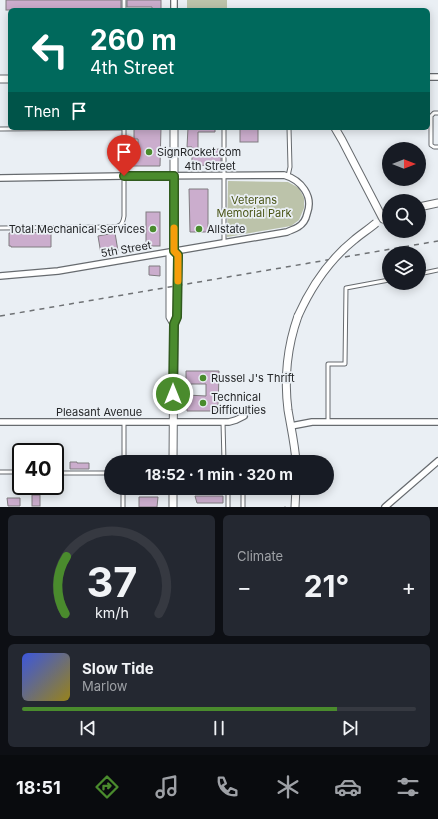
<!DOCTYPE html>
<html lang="en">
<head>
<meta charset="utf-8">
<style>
	:root { --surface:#171b24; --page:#242831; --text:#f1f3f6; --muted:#9ea1a6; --line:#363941; --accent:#4a8b2d }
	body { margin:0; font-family:Inter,sans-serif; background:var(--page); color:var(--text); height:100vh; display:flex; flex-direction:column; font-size:15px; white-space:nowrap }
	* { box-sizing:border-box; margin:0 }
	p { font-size:13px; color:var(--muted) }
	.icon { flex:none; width:22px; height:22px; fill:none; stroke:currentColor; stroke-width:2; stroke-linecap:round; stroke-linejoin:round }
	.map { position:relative; height:507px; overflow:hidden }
	.details { display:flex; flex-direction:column; gap:8px; padding:8px; background:#0d0f14; flex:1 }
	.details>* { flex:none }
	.top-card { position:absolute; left:8px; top:8px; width:422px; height:122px; border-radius:6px; box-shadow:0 2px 10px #0003; background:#00695c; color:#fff; overflow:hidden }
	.needle { width:26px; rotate:90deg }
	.buttons { position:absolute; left:382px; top:142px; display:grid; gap:8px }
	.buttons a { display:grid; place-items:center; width:44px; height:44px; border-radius:50%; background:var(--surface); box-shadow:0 2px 10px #0003; font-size:20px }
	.speed { position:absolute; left:12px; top:443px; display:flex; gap:8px; font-size:20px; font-weight:700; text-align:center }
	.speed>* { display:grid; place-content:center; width:52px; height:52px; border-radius:50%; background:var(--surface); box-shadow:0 2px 10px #0003; line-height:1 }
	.speed .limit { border:2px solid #111; border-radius:6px; background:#fff; color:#111 }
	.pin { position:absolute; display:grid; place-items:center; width:34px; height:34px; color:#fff; margin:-41px -17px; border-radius:50% 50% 50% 0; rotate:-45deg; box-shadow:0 0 4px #0007 }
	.pin .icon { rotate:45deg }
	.me { position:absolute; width:44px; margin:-22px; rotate:0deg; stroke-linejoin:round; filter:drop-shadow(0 0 3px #0008) }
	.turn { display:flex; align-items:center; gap:14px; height:84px; padding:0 16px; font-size:18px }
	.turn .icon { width:52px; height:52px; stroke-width:2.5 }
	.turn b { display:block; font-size:28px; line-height:34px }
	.then { display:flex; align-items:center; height:38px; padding:0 16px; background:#0003; gap:8px; font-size:15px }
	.big { font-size:30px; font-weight:700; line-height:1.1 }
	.details .tile { flex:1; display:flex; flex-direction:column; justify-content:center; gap:6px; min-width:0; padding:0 14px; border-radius:6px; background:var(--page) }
	.details .dial { align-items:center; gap:0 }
	.dial svg { height:104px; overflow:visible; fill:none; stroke:var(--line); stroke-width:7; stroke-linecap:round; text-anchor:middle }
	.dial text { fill:var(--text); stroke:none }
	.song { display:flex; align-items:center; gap:12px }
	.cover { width:48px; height:48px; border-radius:6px; background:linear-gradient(135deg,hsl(230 70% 55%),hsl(50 70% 35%)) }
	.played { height:4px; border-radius:2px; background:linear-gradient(90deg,var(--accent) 80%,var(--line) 80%) }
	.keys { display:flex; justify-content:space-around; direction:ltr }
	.heat { display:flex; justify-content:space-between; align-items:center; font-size:22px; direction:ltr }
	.details .tiles { flex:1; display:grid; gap:8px; grid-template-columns:1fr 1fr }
	.tile:last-child { grid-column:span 2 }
	.trip { position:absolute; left:104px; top:455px; width:230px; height:40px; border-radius:20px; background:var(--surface); box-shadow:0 2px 10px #0003; font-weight:700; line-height:40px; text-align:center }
	.dock { display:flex; height:64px; justify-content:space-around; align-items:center; background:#090b0e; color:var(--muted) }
	.dock .icon { width:28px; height:28px }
	.dock .active { color:var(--accent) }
	.dock b { font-size:18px; color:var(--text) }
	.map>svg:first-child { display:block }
	.green { fill:#bcc3aa }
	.building { fill:#cbadcd; stroke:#807c80 }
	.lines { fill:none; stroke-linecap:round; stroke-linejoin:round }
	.service-casing { stroke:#676b6f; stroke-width:5 }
	.minor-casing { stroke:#676b6f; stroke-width:8 }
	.tertiary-casing { stroke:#676b6f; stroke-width:9 }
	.path { stroke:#a6aaae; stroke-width:1; stroke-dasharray:3 2; stroke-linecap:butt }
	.service { stroke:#fff; stroke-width:3 }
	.minor { stroke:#fff; stroke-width:5.5 }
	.tertiary { stroke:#fff; stroke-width:7 }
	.rail { stroke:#6f7275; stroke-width:1.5; stroke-dasharray:5 5; stroke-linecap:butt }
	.tertiary-bridge-casing { stroke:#676b6f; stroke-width:9; stroke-linecap:butt }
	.tertiary-bridge { stroke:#fff; stroke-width:7 }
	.route-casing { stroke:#305a1d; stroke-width:10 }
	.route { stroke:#4a8b2d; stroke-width:7 }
	.slow { stroke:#f59e0b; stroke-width:7 }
	.poi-dot { fill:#4a8b2d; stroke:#eaeff4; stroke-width:1.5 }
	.labels { text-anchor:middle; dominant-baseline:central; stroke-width:3.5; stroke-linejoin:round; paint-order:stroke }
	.poi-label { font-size:11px; fill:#252729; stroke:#eaeff4; text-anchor:start }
	.street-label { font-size:11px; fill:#252729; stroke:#eaeff4 }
	.park-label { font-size:11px; fill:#495417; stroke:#eaeff4 }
</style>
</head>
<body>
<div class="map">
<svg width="438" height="507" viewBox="0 0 438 507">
	<rect width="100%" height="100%" fill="#eaeff4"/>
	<g class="green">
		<rect x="187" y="0" width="40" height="10"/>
		<path d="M228 181 288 182 299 188 304 198V208L299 220 291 226 227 237Z"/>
	</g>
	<g class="building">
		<rect x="6" y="0" width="115" height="10"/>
		<path d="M127 0H161V10H152V7H127Z"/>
		<path d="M134 128H161L160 166H128L129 158H138V139H134Z"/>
		<path d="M188 128H215V132H198V150L221 149V164L192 166V147H187Z"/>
		<rect x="240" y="128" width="18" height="14"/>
		<path d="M189 189H208V232H190Z"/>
		<rect x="146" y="212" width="14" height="34"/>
		<path d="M51 232V247H11V246H9V233Z"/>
		<path d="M115 233 118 251 101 254 98 236Z"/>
		<path d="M149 266H160V276L149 275Z"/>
		<path d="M186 371H219L218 411H187V395L206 396V384H186Z"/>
		<path d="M70 462H77V463H89V469H70Z"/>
		<rect x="32" y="495" width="8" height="11"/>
		<path d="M195 496H223V503H197Z"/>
		<path d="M139 497H158L157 507H139Z"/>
		<path d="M7 498H20V506H8Z"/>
	</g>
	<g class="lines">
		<g class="service-casing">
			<g id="service">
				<path d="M124 10V0"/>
				<path d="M438 113H434L431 116V145L434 147H438"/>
				<path d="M0 129 124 128"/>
				<path d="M288 176 290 167 289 128"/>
				<path d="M0 228 113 227C120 227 123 224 124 216V128"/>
				<path d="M224 243V128"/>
				<path d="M419 274 438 270"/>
				<path d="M223 422 224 462"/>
				<path d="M328 422V364H345L346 288 389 280"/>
				<path d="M124 462V422"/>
				<path d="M0 472H21"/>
				<path d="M55 473H111"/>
				<path d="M243 488V507"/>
				<path d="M173 490 225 489 228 494V507"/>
				<path d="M123 507V488"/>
			</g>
		</g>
		<g class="minor-casing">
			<g id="minor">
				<path d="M174 0V10"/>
				<path d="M428 77H438"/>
				<path d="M0 178 124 176 284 175C301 180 314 196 307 214 306 219 303 224 298 227 295 229 291 230 287 232L58 271 0 276"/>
				<path d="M0 422H229L236 420 244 416"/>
				<path d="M291 426 312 422H438"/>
				<path d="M385 507 438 461"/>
			</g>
		</g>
		<g class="tertiary-casing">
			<g id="tertiary">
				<path d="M0 79H10"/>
				<path d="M335 128 342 140 383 219"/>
				<path d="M419 207 438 203"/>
				<path d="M174 324 170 317V256L174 251"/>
				<path d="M173 462 174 324 177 317 178 255 174 251V128"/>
				<path d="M296 462C295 445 291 428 288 410 284 378 287 347 298 316"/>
				<path d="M173 507V488"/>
				<path d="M295 507 296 488"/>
			</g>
		</g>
		<path class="path" d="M285 506V507"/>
		<use href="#service" class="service"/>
		<use href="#minor" class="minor"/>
		<use href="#tertiary" class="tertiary"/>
		<path class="rail" d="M0 316 438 241"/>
		<g class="tertiary-bridge-casing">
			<path id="tertiary-bridge" d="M298 316C311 287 328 261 354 240 361 234 369 229 376 223"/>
		</g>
		<use href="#tertiary-bridge" class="tertiary-bridge"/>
	</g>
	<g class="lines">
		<g class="route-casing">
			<path id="route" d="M124 176H174V251L178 255 177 317 174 324 173 394"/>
		</g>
		<use href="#route" class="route"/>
		<path class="slow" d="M174 228V251L178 255V281"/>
	</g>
	<g class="poi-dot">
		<circle cx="149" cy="152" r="4"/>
		<circle cx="153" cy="229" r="4"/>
		<circle cx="199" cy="229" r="4"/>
		<circle cx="203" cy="378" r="4"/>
		<circle cx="203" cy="403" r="4"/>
	</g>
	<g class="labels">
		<g class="poi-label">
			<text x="157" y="152">SignRocket.com</text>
			<text x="145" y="229" text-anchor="end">Total Mechanical Services</text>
			<text x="207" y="229">Allstate</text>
			<text x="211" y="378">Russel J's Thrift</text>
			<text x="211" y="397">Technical<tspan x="211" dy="13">Difficulties</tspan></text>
		</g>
		<g class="street-label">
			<text x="210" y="166">4th Street</text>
			<text transform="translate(126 249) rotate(-10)">5th Street</text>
			<text x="99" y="412">Pleasant Avenue</text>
		</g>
		<g class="park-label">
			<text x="254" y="200">Veterans<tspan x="254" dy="13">Memorial Park</tspan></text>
		</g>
	</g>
</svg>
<div class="buttons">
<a><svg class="needle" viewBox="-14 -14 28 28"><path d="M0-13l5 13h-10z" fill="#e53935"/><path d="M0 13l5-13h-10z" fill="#9ea1a6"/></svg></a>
<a><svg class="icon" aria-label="search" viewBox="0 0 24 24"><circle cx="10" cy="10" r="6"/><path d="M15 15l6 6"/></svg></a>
<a><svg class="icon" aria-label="layers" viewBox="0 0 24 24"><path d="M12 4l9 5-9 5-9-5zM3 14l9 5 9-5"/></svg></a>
</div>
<div class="speed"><div class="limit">40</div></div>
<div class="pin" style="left:124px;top:176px;background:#d93025"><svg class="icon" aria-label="arrive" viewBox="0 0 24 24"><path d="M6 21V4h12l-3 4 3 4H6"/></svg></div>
<svg class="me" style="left:173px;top:394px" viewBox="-20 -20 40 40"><circle r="17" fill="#4a8b2d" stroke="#fff" stroke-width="3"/><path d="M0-11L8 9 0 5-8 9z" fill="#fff"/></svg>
<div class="trip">18:52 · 1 min · 320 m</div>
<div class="top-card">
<div class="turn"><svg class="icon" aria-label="left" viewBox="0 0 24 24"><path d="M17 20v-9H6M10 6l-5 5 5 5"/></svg><div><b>260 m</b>4th Street</div></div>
<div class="then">Then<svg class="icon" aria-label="arrive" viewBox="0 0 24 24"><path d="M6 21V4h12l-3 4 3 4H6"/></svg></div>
</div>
</div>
<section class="details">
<div class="tiles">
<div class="tile dial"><svg viewBox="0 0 100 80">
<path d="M14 69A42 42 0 1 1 86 69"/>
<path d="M14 69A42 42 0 0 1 15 25" stroke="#4a8b2d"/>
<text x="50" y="56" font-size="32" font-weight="700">37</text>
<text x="50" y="72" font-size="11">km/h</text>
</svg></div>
<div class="tile"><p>Climate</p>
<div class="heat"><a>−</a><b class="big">21°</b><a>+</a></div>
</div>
<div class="tile">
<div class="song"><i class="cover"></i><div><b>Slow Tide</b><p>Marlow</p></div></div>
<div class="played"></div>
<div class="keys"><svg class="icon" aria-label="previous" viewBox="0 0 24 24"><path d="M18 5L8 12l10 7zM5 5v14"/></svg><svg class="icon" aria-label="pause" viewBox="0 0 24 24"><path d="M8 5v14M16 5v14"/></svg><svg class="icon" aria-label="next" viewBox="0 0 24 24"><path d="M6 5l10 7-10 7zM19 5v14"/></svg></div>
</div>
</div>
</section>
<nav class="dock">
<b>18:51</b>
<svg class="icon active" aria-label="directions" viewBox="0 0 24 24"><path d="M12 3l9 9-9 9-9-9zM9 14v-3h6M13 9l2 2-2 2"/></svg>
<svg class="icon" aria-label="music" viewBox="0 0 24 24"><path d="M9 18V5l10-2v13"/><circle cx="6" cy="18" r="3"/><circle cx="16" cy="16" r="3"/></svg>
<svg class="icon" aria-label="phone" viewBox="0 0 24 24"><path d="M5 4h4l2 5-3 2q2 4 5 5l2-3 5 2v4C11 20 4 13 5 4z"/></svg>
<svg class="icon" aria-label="climate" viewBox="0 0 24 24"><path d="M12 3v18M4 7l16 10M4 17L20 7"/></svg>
<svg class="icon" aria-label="car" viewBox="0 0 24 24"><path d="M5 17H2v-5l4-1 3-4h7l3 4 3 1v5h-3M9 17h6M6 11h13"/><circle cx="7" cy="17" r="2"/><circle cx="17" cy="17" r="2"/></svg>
<svg class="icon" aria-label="filters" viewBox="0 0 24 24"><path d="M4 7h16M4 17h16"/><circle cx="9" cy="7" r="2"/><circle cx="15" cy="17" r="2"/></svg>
</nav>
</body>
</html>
